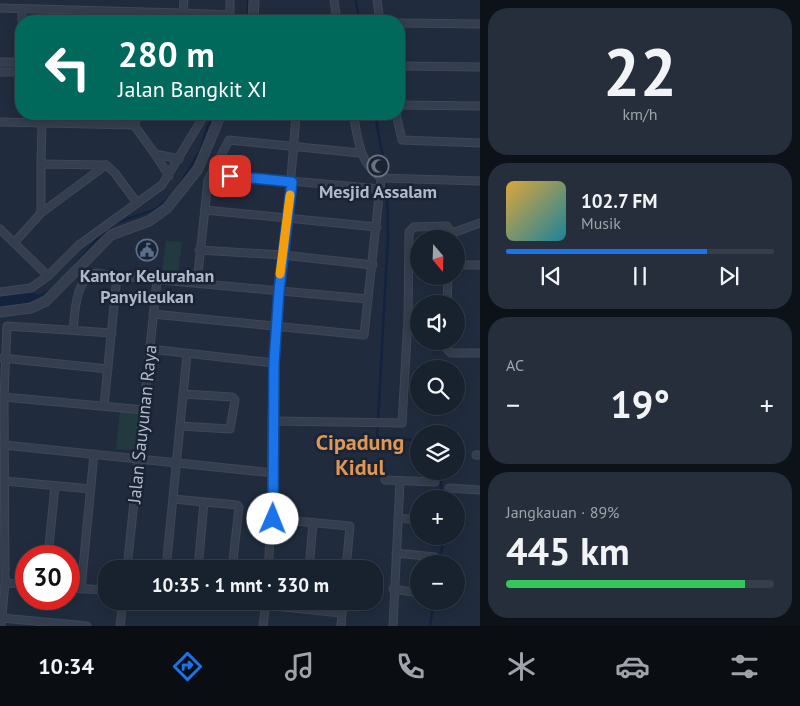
<!DOCTYPE html>
<html lang="id">
<head>
<meta charset="utf-8">
<style>
	:root { --surface:#18212e; --page:#252e3a; --text:#f1f3f6; --muted:#9fa3aa; --line:#363e4a; --accent:#1a73e8 }
	body { margin:0; font-family:"PT Sans",sans-serif; background:var(--page); color:var(--text); height:100vh; display:flex; flex-direction:column; font-size:19px; white-space:nowrap }
	* { box-sizing:border-box; margin:0 }
	p { font-size:16px; color:var(--muted) }
	.icon { flex:none; width:28px; height:28px; fill:none; stroke:currentColor; stroke-width:2; stroke-linecap:round; stroke-linejoin:round }
	.map { position:relative; flex:1; overflow:hidden }
	.drawer { display:flex; flex-direction:column; gap:8px; padding:8px; background:#0d1219; width:320px }
	.drawer>* { flex:none }
	.hud { position:absolute; left:15px; top:15px; width:390px; height:105px; border-radius:20px; box-shadow:0 2px 12px #0003,0 0 0 1px var(--line); background:#00695c; color:#fff; overflow:hidden }
	.needle { width:32px; rotate:161deg }
	.tools { position:absolute; left:410px; top:230px; display:grid; gap:10px }
	.tools a { display:grid; place-items:center; width:55px; height:55px; border-radius:50%; background:var(--surface); box-shadow:0 2px 12px #0003,0 0 0 1px var(--line); font-size:25px }
	.speed { position:absolute; left:15px; top:545px; display:flex; gap:10px; font-size:25px; font-weight:700; text-align:center }
	.speed>* { display:grid; place-content:center; width:65px; height:65px; border-radius:50%; background:var(--surface); box-shadow:0 2px 12px #0003,0 0 0 1px var(--line); line-height:1 }
	.speed .limit { border:8px solid #d22; background:#fff; color:#111 }
	.pin { position:absolute; display:grid; place-items:center; width:42px; height:42px; color:#fff; margin:-21px; border-radius:10px; box-shadow:0 2px 8px #0006 }
	.me { position:absolute; width:55px; margin:-28px; rotate:1deg; stroke-linejoin:round; filter:drop-shadow(0 0 4px #0008) }
	.turn { display:flex; align-items:center; gap:18px; height:105px; padding:0 20px; font-size:22px }
	.turn .icon { width:65px; height:65px; stroke-width:2.5 }
	.turn b { display:block; font-size:35px; line-height:42px }
	.big { font-size:38px; font-weight:600; line-height:1.1 }
	.drawer .tile { flex:1; display:flex; flex-direction:column; justify-content:center; gap:8px; min-width:0; padding:0 18px; border-radius:20px; background:var(--page) }
	.drawer .dial { align-items:center; gap:0 }
	.dial b { font-size:65px; line-height:1 }
	.song { display:flex; align-items:center; gap:15px }
	.cover { width:60px; height:60px; border-radius:8px; background:linear-gradient(135deg,hsl(40 70% 55%),hsl(190 70% 35%)) }
	.played { height:5px; border-radius:2px; background:linear-gradient(90deg,var(--accent) 75%,var(--line) 75%) }
	.keys { display:flex; justify-content:space-around; direction:ltr }
	.heat { display:flex; justify-content:space-between; align-items:center; font-size:28px; direction:ltr }
	.charge { height:8px; border-radius:4px; background:linear-gradient(90deg,#34c759 89%,var(--line) 0) }
	.trip { position:absolute; left:98px; top:560px; width:285px; height:50px; border-radius:20px; background:var(--surface); box-shadow:0 2px 12px #0003,0 0 0 1px var(--line); font-weight:600; line-height:50px; text-align:center }
	.menu { display:flex; height:80px; justify-content:space-around; align-items:center; background:#0a0d12; color:var(--muted) }
	.menu .icon { width:35px; height:35px }
	.menu .selected { color:var(--accent) }
	.menu b { font-size:22px; color:var(--text) }
	main { display:flex; flex:1; min-height:0 }
	.map>svg:first-child { display:block }
	.green { fill:#223a3f }
	.lines { fill:none; stroke-linecap:round; stroke-linejoin:round }
	.stream { stroke:#13223d; stroke-width:2.5 }
	.river { stroke:#13223d; stroke-width:15 }
	.minor-casing { stroke:#3e4757; stroke-width:9 }
	.tertiary-casing { stroke:#3e4757; stroke-width:11 }
	.minor { stroke:#343e4e; stroke-width:7 }
	.tertiary { stroke:#343e4e; stroke-width:9 }
	.route-casing { stroke:#114b97; stroke-width:12 }
	.route { stroke:#1a73e8; stroke-width:9 }
	.slow { stroke:#f59e0b; stroke-width:9 }
	.labels { text-anchor:middle; dominant-baseline:central; stroke-width:5; stroke-linejoin:round; paint-order:stroke }
	.poi-label { font-size:18px; font-weight:bold; fill:#b0b9ca; stroke:#1a2333 }
	.street-label { font-size:18px; fill:#b0b9ca; stroke:#1a2333 }
	.district-label { font-size:22px; font-weight:bold; fill:#df9755; stroke:#1a2333 }
</style>
</head>
<body>
<main>
<div class="map">
<svg width="480" height="626" viewBox="0 0 480 626">
	<rect width="100%" height="100%" fill="#202c3e"/>
	<g class="green">
		<path d="M166 241 182 242 178 275 162 273Z"/>
		<path d="M120 410 140 412 135 451 116 449Z"/>
	</g>
	<g class="lines">
		<g class="stream">
			<path d="M248 0V21"/>
			<path d="M356 0 359 21"/>
			<path d="M375 114 383 158"/>
			<path d="M177 189 200 151 207 128 215 114"/>
			<path d="M75 265 97 239 116 223 156 209 172 196"/>
			<path d="M32 300 52 289"/>
			<path d="M378 421 388 236 387 185"/>
			<path d="M378 425 377 435 380 438 419 440"/>
			<path d="M440 471 442 499"/>
			<path d="M439 564 444 536"/>
			<path d="M430 626 434 601"/>
		</g>
		<path class="river" d="M0 304 32 300"/>
		<g class="minor-casing">
			<g id="minor">
				<path d="M334 0 337 21"/>
				<path d="M377 0 380 21"/>
				<path d="M0 8 183 13 184 0"/>
				<path d="M183 13 230 15"/>
				<path d="M22 21V9"/>
				<path d="M230 21V0"/>
				<path d="M399 23 480 24"/>
				<path d="M0 62H21"/>
				<path d="M399 66 480 67"/>
				<path d="M0 72H21"/>
				<path d="M20 72 21 44"/>
				<path d="M399 105 480 106"/>
				<path d="M353 114C359 141 358 161 381 178"/>
				<path d="M396 114 402 140 480 143"/>
				<path d="M0 122 134 125 155 154 179 159"/>
				<path d="M134 125 139 114"/>
				<path d="M155 154 169 176"/>
				<path d="M41 164 42 123"/>
				<path d="M211 174 381 189"/>
				<path d="M381 178 480 181"/>
				<path d="M205 210 377 227"/>
				<path d="M41 213 106 165"/>
				<path d="M0 229 48 276 79 245 162 185 205 114"/>
				<path d="M452 233 480 223"/>
				<path d="M14 243 41 213V164L106 165 115 173 137 203"/>
				<path d="M199 250 283 255 373 265"/>
				<path d="M456 265H480"/>
				<path d="M197 283 208 180 229 140 360 153"/>
				<path d="M0 292 31 288 48 276"/>
				<path d="M447 304 448 276"/>
				<path d="M153 314 364 335 381 178"/>
				<path d="M73 330C75 312 75 279 96 273L117 276"/>
				<path d="M447 341V349L451 353H480"/>
				<path d="M150 349 274 363"/>
				<path d="M2 358 108 369"/>
				<path d="M4 397 144 410"/>
				<path d="M104 406 117 276 368 299"/>
				<path d="M274 421 402 423 408 319 409 232 414 227 447 226 452 233"/>
				<path d="M180 426 230 429 235 400 232 397 183 394"/>
				<path d="M4 445 274 473"/>
				<path d="M476 455H480"/>
				<path d="M385 480 435 482"/>
				<path d="M5 481 91 489"/>
				<path d="M449 488 480 490"/>
				<path d="M173 499 237 505 239 507 232 569"/>
				<path d="M398 518 419 520"/>
				<path d="M273 519 350 526 346 569"/>
				<path d="M396 553 435 557"/>
				<path d="M48 556 55 486"/>
				<path d="M127 569 157 280"/>
				<path d="M166 569 187 354"/>
				<path d="M198 569 204 502"/>
				<path d="M268 569C274 499 270 430 274 360 279 278 291 196 296 114"/>
				<path d="M309 569 313 523"/>
				<path d="M5 583 26 584"/>
				<path d="M69 588 106 590"/>
				<path d="M81 589 94 454"/>
				<path d="M393 589 419 593"/>
				<path d="M224 601 342 613"/>
				<path d="M2 618 87 626"/>
				<path d="M1 626 5 583 4 397 7 326 112 333"/>
				<path d="M120 626 123 601"/>
				<path d="M263 626 266 601"/>
				<path d="M341 626 343 601"/>
				<path d="M393 626 400 481"/>
			</g>
		</g>
		<g class="tertiary-casing">
			<g id="tertiary">
				<path d="M253 21 254 0"/>
				<path d="M0 312 31 308 46 301 111 235 149 221 167 208 198 169 221 114"/>
			</g>
		</g>
		<use href="#minor" class="minor"/>
		<use href="#tertiary" class="tertiary"/>
	</g>
	<g class="lines">
		<g class="route-casing">
			<path id="route" d="M230 176 292 182 279 291 274 363 273 519"/>
		</g>
		<use href="#route" class="route"/>
		<path class="slow" d="M280 274 290 195"/>
	</g>
	<defs>
		<g id="mosque-ring" transform="scale(1.125)"><circle r="9.5" fill="#1a2333" stroke="#6b7280" stroke-width="1.5"/><path d="M3.5-4.9A6 6 0 1 0 3.5 4.9A5 5 0 1 1 3.5-4.9Z" fill="#6b7280"/></g>
		<g id="civic-ring" transform="scale(1.125)"><circle r="9.5" fill="#1a2333" stroke="#5c6f8a" stroke-width="1.5"/><path d="M-.6-6.5H3V-4.5H.6V-3L4-1V1h2V6H-6V1h2V-1L-.6-3ZM-1.2 2.5V6h2.4V2.5Z" fill="#5c6f8a"/></g>
	</defs>
	<g fill-rule="evenodd">
		<use href="#mosque-ring" x="378" y="166"/>
		<use href="#civic-ring" x="147" y="250"/>
	</g>
	<g class="labels">
		<g class="poi-label">
			<text x="378" y="191">Mesjid Assalam</text>
			<text x="147" y="275">Kantor Kelurahan<tspan x="147" dy="21">Panyileukan</tspan></text>
		</g>
		<g class="street-label">
			<text transform="translate(142 424) rotate(-84)">Jalan Sauyunan Raya</text>
		</g>
		<g class="district-label">
			<text x="360" y="442">Cipadung<tspan x="360" dy="25">Kidul</tspan></text>
		</g>
	</g>
</svg>
<div class="tools">
<a><svg class="needle" viewBox="-14 -14 28 28"><path d="M0-13l5 13h-10z" fill="#e53935"/><path d="M0 13l5-13h-10z" fill="#9fa3aa"/></svg></a>
<a><svg class="icon" aria-label="sound" viewBox="0 0 24 24"><path d="M4 9h4l5-4v14l-5-4H4zM17 9q2 3 0 6"/></svg></a>
<a><svg class="icon" aria-label="search" viewBox="0 0 24 24"><circle cx="10" cy="10" r="6"/><path d="M15 15l6 6"/></svg></a>
<a><svg class="icon" aria-label="layers" viewBox="0 0 24 24"><path d="M12 4l9 5-9 5-9-5zM3 14l9 5 9-5"/></svg></a>
<a>+</a>
<a>−</a>
</div>
<div class="speed"><div class="limit">30</div></div>
<div class="pin" style="left:230px;top:176px;background:#d93025"><svg class="icon" aria-label="arrive" viewBox="0 0 24 24"><path d="M6 21V4h12l-3 4 3 4H6"/></svg></div>
<svg class="me" style="left:273px;top:519px" viewBox="-20 -20 40 40"><circle r="19" fill="#fff"/><path d="M0-13L10 11 0 6-10 11z" fill="#1a73e8"/></svg>
<div class="trip">10:35 · 1 mnt · 330 m</div>
<div class="hud">
<div class="turn"><svg class="icon" aria-label="left" viewBox="0 0 24 24"><path d="M17 20v-9H6M10 6l-5 5 5 5"/></svg><div><b>280 m</b>Jalan Bangkit XI</div></div>
</div>
</div>
<section class="drawer">
<div class="tile dial"><b>22</b><p>km/h</p></div>
<div class="tile">
<div class="song"><i class="cover"></i><div><b>102.7 FM</b><p>Musik</p></div></div>
<div class="played"></div>
<div class="keys"><svg class="icon" aria-label="previous" viewBox="0 0 24 24"><path d="M18 5L8 12l10 7zM5 5v14"/></svg><svg class="icon" aria-label="pause" viewBox="0 0 24 24"><path d="M8 5v14M16 5v14"/></svg><svg class="icon" aria-label="next" viewBox="0 0 24 24"><path d="M6 5l10 7-10 7zM19 5v14"/></svg></div>
</div>
<div class="tile"><p>AC</p>
<div class="heat"><a>−</a><b class="big">19°</b><a>+</a></div>
</div>
<div class="tile"><p>Jangkauan · 89%</p><b class="big">445 km</b><div class="charge"></div></div>
</section>
</main>
<nav class="menu">
<b>10:34</b>
<svg class="icon selected" aria-label="directions" viewBox="0 0 24 24"><path d="M12 3l9 9-9 9-9-9zM9 14v-3h6M13 9l2 2-2 2"/></svg>
<svg class="icon" aria-label="music" viewBox="0 0 24 24"><path d="M9 18V5l10-2v13"/><circle cx="6" cy="18" r="3"/><circle cx="16" cy="16" r="3"/></svg>
<svg class="icon" aria-label="phone" viewBox="0 0 24 24"><path d="M5 4h4l2 5-3 2q2 4 5 5l2-3 5 2v4C11 20 4 13 5 4z"/></svg>
<svg class="icon" aria-label="climate" viewBox="0 0 24 24"><path d="M12 3v18M4 7l16 10M4 17L20 7"/></svg>
<svg class="icon" aria-label="car" viewBox="0 0 24 24"><path d="M5 17H2v-5l4-1 3-4h7l3 4 3 1v5h-3M9 17h6M6 11h13"/><circle cx="7" cy="17" r="2"/><circle cx="17" cy="17" r="2"/></svg>
<svg class="icon" aria-label="filters" viewBox="0 0 24 24"><path d="M4 7h16M4 17h16"/><circle cx="9" cy="7" r="2"/><circle cx="15" cy="17" r="2"/></svg>
</nav>
</body>
</html>
